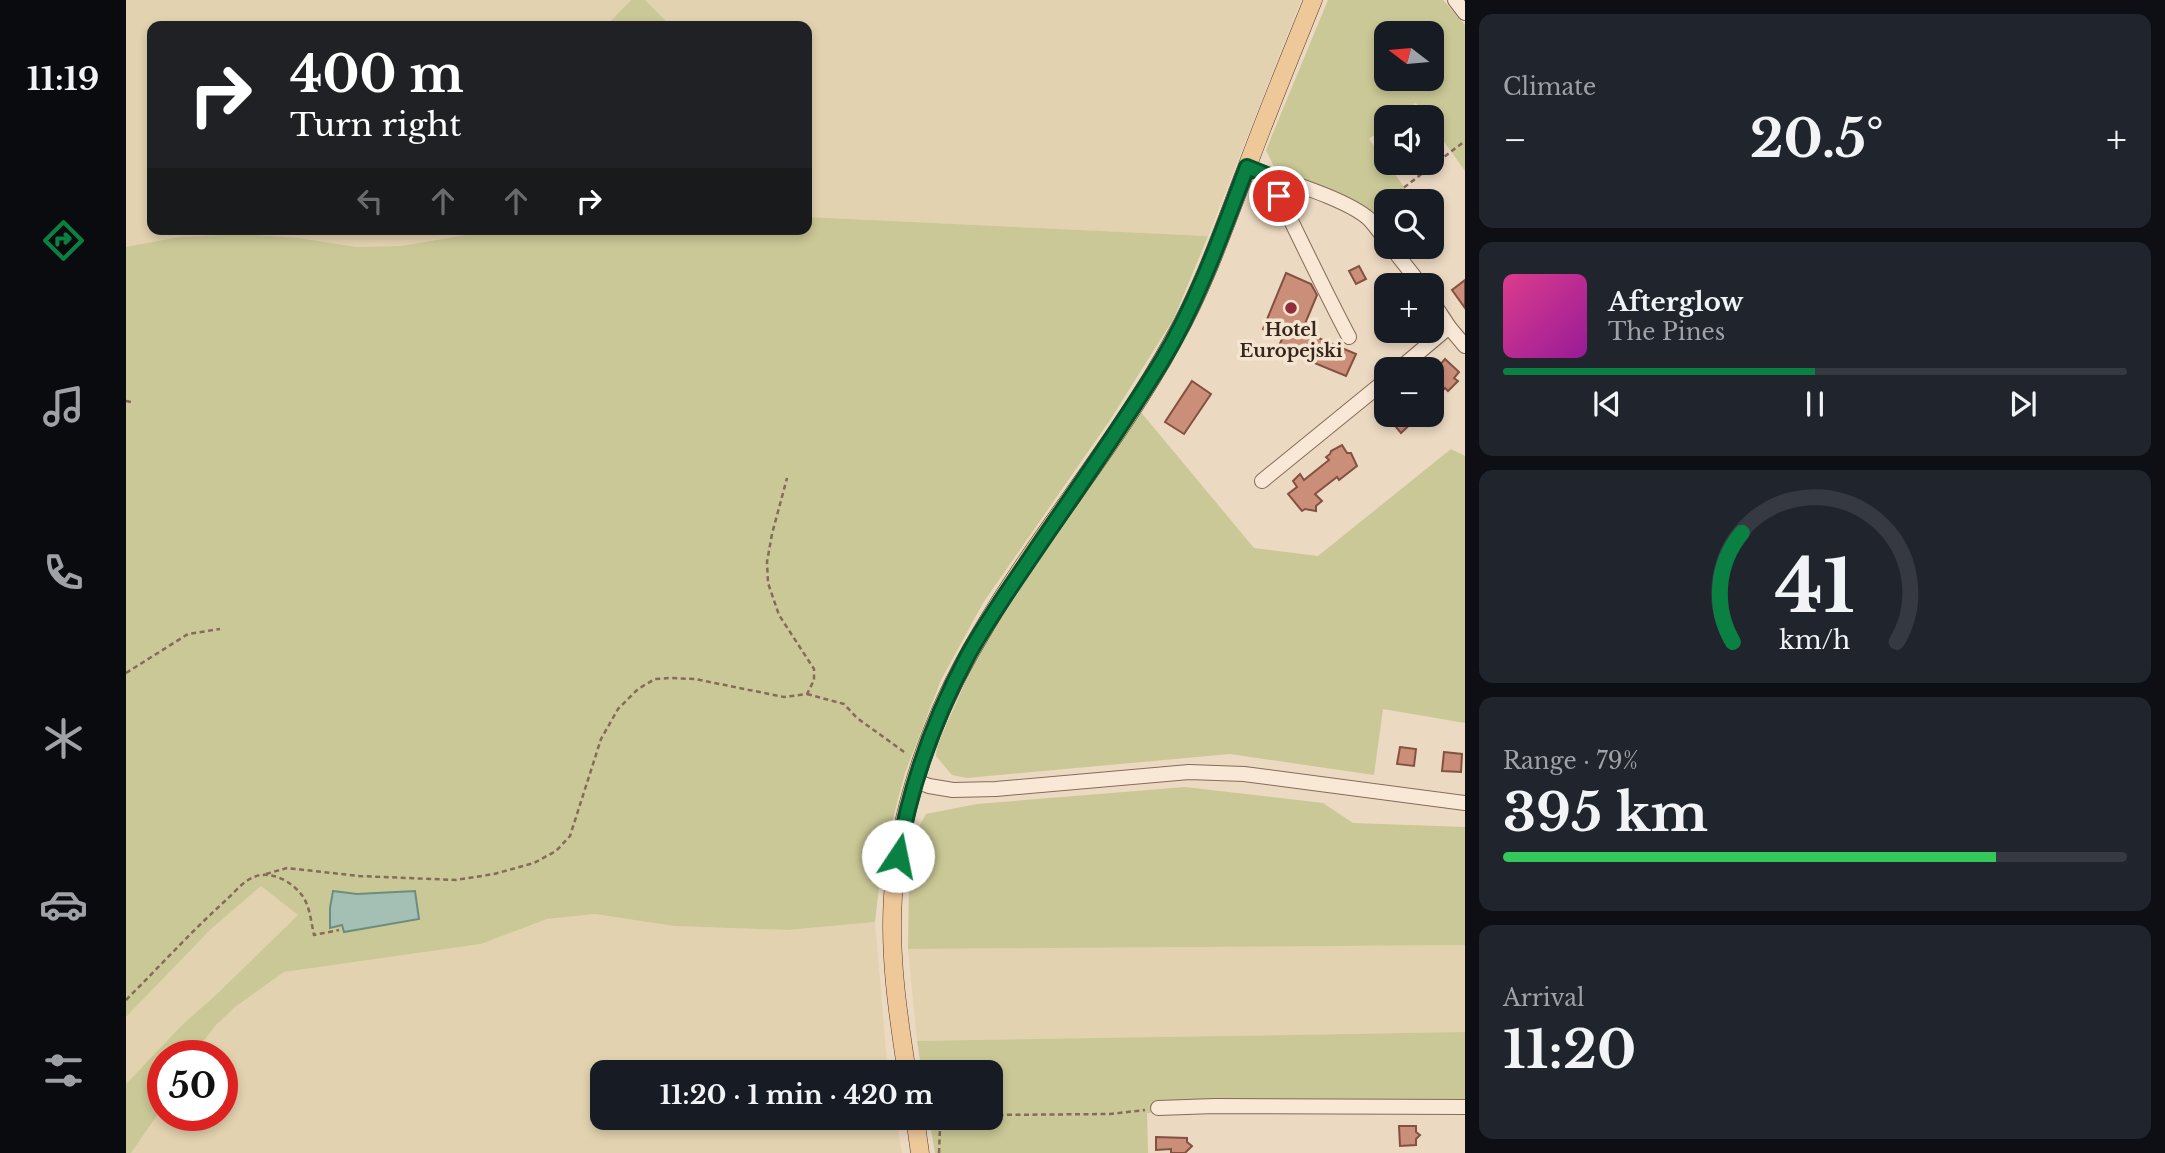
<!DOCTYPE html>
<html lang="en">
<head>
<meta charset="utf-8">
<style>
	:root { --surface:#171b24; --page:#20242c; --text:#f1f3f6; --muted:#9ea1a6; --line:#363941; --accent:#0b8043 }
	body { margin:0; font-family:"Libre Baskerville",serif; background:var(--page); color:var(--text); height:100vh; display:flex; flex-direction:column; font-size:26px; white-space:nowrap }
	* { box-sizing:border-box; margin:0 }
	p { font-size:23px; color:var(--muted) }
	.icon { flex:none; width:38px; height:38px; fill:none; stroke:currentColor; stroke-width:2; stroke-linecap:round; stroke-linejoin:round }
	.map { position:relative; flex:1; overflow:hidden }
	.side { display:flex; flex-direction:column; gap:14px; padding:14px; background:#0d0f14; width:700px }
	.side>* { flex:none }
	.top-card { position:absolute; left:21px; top:21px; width:665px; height:214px; border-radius:14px; box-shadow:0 4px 10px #0003; background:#202124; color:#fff; overflow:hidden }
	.needle { width:46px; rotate:286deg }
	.tools { position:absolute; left:1248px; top:21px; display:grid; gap:14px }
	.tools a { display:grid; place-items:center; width:70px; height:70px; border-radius:14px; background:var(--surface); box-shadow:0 4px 10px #0003; font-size:35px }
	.speed { position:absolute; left:21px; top:1040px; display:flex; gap:14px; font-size:35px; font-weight:700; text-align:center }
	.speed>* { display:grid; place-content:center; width:91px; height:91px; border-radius:50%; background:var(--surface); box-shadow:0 4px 10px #0003; line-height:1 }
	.speed .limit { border:10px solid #d22; background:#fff; color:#111 }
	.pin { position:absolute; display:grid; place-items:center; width:60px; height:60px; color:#fff; margin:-30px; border:4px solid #fff; border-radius:50%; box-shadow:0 2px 7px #0007 }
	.me { position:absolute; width:77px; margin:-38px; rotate:11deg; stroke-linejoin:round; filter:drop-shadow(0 0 5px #0008) }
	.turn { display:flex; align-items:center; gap:24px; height:147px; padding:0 28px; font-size:32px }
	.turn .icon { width:91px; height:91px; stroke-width:2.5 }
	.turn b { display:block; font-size:49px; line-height:60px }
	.lanes { display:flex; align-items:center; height:66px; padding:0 28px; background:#0003; justify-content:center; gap:35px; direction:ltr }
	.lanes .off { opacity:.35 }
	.big { font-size:52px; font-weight:700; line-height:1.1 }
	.side .tile { flex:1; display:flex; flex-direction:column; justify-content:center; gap:10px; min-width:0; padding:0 24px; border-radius:14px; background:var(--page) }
	.side .dial { align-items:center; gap:0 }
	.dial svg { height:182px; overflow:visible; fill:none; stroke:var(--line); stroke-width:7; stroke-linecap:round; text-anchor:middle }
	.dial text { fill:var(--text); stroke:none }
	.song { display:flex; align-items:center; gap:21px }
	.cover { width:84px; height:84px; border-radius:10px; background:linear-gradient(135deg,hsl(330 70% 55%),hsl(300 70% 35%)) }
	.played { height:7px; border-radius:4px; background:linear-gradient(90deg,var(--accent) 50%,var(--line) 50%) }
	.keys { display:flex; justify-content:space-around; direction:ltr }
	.heat { display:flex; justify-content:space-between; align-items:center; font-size:38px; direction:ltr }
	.charge { height:10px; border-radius:5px; background:linear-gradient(90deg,#34c759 79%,var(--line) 0) }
	.trip { position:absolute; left:464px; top:1060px; width:413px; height:70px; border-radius:14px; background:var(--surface); box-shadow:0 4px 10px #0003; font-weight:700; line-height:70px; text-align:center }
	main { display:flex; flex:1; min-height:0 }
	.tabs { display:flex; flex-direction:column; width:126px; justify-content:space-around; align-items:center; background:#090b0e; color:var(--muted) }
	.tabs .icon { width:49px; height:49px }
	.tabs .current { color:var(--accent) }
	.tabs b { font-size:32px; color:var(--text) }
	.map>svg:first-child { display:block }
	.farmland { fill:#e2d2af }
	.green { fill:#cac896; fill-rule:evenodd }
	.water { fill:#a4bfb3; stroke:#6c8d7f; stroke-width:2 }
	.building { fill:#ca8e79; stroke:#845140; stroke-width:2 }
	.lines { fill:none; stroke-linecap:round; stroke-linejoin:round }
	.minor-casing { stroke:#866a5a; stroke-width:16 }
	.major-casing { stroke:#533a2e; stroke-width:19 }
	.path { stroke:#866a5a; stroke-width:2.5; stroke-dasharray:5 3.5; stroke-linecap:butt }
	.minor { stroke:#f8e8d5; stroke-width:14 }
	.major { stroke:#efc89a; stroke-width:18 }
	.route-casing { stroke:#07532c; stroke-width:18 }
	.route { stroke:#0b8043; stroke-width:12 }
	.poi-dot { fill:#932c3c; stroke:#f4e5d1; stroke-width:2.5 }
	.labels { text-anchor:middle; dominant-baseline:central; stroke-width:7; stroke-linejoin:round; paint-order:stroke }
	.poi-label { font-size:18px; font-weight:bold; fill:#36261e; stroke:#f4e5d1 }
</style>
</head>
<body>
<main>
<nav class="tabs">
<b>11:19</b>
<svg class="icon current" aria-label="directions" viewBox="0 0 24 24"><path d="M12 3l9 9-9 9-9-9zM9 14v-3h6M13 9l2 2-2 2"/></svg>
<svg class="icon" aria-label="music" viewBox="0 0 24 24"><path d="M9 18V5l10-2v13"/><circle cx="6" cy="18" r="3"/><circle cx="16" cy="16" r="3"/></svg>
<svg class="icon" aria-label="phone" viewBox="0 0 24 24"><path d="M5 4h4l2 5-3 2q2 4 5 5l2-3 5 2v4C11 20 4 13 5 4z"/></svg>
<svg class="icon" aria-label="climate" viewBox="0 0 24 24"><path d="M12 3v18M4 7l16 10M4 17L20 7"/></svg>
<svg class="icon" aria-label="car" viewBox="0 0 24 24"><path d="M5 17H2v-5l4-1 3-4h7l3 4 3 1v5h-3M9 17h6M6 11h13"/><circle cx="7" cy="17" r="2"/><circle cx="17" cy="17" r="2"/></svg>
<svg class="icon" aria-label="filters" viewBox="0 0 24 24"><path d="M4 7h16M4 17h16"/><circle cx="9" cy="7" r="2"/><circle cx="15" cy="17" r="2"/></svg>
</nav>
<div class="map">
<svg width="1339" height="1153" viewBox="0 0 1339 1153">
	<rect width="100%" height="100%" fill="#ecd9c2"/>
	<g class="farmland">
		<path d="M0 0H505L480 26H26V229H375L275 246 231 247 173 238 117 234 41 240 0 247Z"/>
		<path d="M519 0H1175L1082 236 681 217V26H545Z"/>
		<path d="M135 886 173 915 92 993 56 1025 0 1084V1017L85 929Z"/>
		<path d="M469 914 548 926 662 930 749 922 762 1073H476V1118H770L776 1153H5L37 1107V1115H96V1055H67L89 1026 109 1007 158 972 355 944 421 919Z"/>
		<path d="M1339 945V1032L791 1041 782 949Z"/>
	</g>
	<g class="green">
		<path d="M505 0H519L545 26H480Z"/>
		<path d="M1202 0H1317L1339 25V171L1306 125V117H1300L1290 103 1271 117H1260V126L1243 139 1284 195 1275 201H1260V212L1256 216 1201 189 1149 169 1140 150ZM1260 33H1306V79H1260Z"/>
		<path d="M681 217 1082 236 1048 318 984 420 857 603 815 680 779 773 756 860 749 922 662 930 548 926 469 914 421 919 355 944 158 972 109 1007 89 1026 67 1055H37V1107L5 1153H0V1084L56 1025 92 993 172 915 135 886 85 929 0 1017V247L53 237 117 234 173 238 231 247 275 246 375 229H681Z"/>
		<path d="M1014 411 1128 548 1192 556 1325 449 1339 456V723L1257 709 1248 775 1104 754 841 778 826 775 810 756 811 746 855 647Z"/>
		<path d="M1059 787 1197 803 1227 823 1339 827V945L782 949 783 883 790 832 800 814 851 804Z"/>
		<path d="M1339 1032V1107L1021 1113 1022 1153H809L803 1118H864V1073H796L791 1041Z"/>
	</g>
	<path class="water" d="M207 891 231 894 289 891 293 919 218 932 216 925 204 928V908Z"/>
	<g class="building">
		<path d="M1233 266 1240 279 1230 284 1223 271Z"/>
		<path d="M1160 273 1185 284 1191 295 1176 331 1230 354 1220 376 1152 348 1157 337 1137 329Z"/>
		<path d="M1339 280V308L1326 290Z"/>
		<path d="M1319 359 1333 372 1328 378 1332 381 1322 391 1319 388 1314 393 1306 386V374Z"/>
		<path d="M1066 381 1085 394 1058 434 1039 422Z"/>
		<path d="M1260 415H1294L1275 433Z"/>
		<path d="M1216 445 1221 453H1225L1231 466 1213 480 1211 477 1189 494 1196 501 1190 506V511L1179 509 1176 511 1162 494 1171 487 1167 481 1174 474 1178 480 1203 460 1200 457 1204 454 1205 451Z"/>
		<path d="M1274 747 1290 749 1288 766 1271 764Z"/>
		<path d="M1318 752 1336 754 1335 772 1316 771Z"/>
		<path d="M1273 1126H1290V1132L1294 1135 1290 1139V1145L1274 1146Z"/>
		<path d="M1030 1137 1061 1138V1142L1066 1146 1059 1153H1045V1149L1030 1150Z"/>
	</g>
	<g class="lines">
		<g class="minor-casing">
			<g id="minor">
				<path d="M1329 0 1339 13"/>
				<path d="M1121 167C1152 179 1220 198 1243 219 1249 225 1254 233 1260 240"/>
				<path d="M1143 176C1170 230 1195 284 1223 337"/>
				<path d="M1265 247 1295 285"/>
				<path d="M1306 301 1323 327"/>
				<path d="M1273 369 1323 327 1339 346"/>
				<path d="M1136 481 1260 380"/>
				<path d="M790 781 803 786 827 790 870 789 1063 772 1118 774 1339 803"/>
				<path d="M1032 1108 1089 1106 1339 1107"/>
			</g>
		</g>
		<g class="major-casing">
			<g id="major">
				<path d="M781 1073C772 1015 763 955 767 896 774 805 807 713 854 635 913 533 992 443 1048 339 1078 286 1098 227 1120 170 1141 113 1164 57 1187 0"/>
				<path d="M789 1118 794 1153"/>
			</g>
		</g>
		<g class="path">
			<path d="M1251 208 1339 141"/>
			<path d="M0 401 5 402"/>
			<path d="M0 673 62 634 94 629"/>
			<path d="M681 694 718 704 731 718 781 754"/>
			<path d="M140 874 161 868 233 876 330 880 368 874 408 863 430 851 444 836 475 739 492 709 512 689 529 679 544 678 569 679 658 697 681 694 688 680V669L653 615 642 583 641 562 646 534 661 478"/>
			<path d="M0 1000C33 967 65 932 99 901 108 893 117 881 128 877 144 870 165 881 175 894 184 905 185 922 188 935L213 930"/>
			<path d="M864 1115 984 1114 1019 1110"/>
			<path d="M813 1153 814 1127 822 1120 832 1118"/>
		</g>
		<use href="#minor" class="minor"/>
		<use href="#major" class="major"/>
	</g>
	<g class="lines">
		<g class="route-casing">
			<path id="route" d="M772 856C784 787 808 719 841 657 859 624 880 594 901 563 946 496 994 430 1036 361 1072 301 1096 233 1121 167L1143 176 1153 196"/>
		</g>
		<use href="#route" class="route"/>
	</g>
	<circle class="poi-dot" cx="1165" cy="308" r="7"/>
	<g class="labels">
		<g class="poi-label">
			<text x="1165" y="330">Hotel<tspan x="1165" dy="21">Europejski</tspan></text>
		</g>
	</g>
</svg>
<div class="tools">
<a><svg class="needle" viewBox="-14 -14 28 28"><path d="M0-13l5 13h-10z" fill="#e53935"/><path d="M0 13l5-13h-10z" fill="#9ea1a6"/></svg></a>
<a><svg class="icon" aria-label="sound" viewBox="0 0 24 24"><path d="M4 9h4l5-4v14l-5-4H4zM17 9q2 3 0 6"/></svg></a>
<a><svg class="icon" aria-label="search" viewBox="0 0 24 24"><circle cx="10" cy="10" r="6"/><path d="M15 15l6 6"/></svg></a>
<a>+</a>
<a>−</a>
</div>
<div class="speed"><div class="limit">50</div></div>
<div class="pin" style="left:1153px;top:196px;background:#d93025"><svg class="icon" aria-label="arrive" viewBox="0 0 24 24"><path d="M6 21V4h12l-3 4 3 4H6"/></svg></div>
<svg class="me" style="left:772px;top:856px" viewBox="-20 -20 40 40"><circle r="19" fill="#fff"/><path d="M0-13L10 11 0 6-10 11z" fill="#0b8043"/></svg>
<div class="trip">11:20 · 1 min · 420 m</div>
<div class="top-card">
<div class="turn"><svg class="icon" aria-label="right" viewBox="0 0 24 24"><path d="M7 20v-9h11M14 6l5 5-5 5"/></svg><div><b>400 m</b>Turn right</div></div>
<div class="lanes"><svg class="icon off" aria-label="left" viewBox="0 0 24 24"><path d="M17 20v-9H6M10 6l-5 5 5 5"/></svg><svg class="icon off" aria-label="ahead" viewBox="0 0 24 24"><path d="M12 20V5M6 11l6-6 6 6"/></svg><svg class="icon off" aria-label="ahead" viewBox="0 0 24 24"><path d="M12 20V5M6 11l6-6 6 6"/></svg><svg class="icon" aria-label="right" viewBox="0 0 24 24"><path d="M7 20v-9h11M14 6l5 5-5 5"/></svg></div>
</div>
</div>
<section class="side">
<div class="tile"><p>Climate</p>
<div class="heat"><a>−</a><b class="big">20.5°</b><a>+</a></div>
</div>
<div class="tile">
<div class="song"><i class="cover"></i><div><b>Afterglow</b><p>The Pines</p></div></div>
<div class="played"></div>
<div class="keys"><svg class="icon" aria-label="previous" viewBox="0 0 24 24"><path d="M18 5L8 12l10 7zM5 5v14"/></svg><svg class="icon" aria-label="pause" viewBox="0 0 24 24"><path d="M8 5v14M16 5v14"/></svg><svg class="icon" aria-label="next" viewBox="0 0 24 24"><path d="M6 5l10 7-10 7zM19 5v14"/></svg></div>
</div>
<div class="tile dial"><svg viewBox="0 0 100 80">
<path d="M14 69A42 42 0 1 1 86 69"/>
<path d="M14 69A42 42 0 0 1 18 21" stroke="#0b8043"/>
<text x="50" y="56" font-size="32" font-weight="700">41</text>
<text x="50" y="72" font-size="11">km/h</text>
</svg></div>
<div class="tile"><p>Range · 79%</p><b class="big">395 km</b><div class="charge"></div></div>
<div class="tile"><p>Arrival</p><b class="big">11:20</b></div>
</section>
</main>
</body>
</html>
